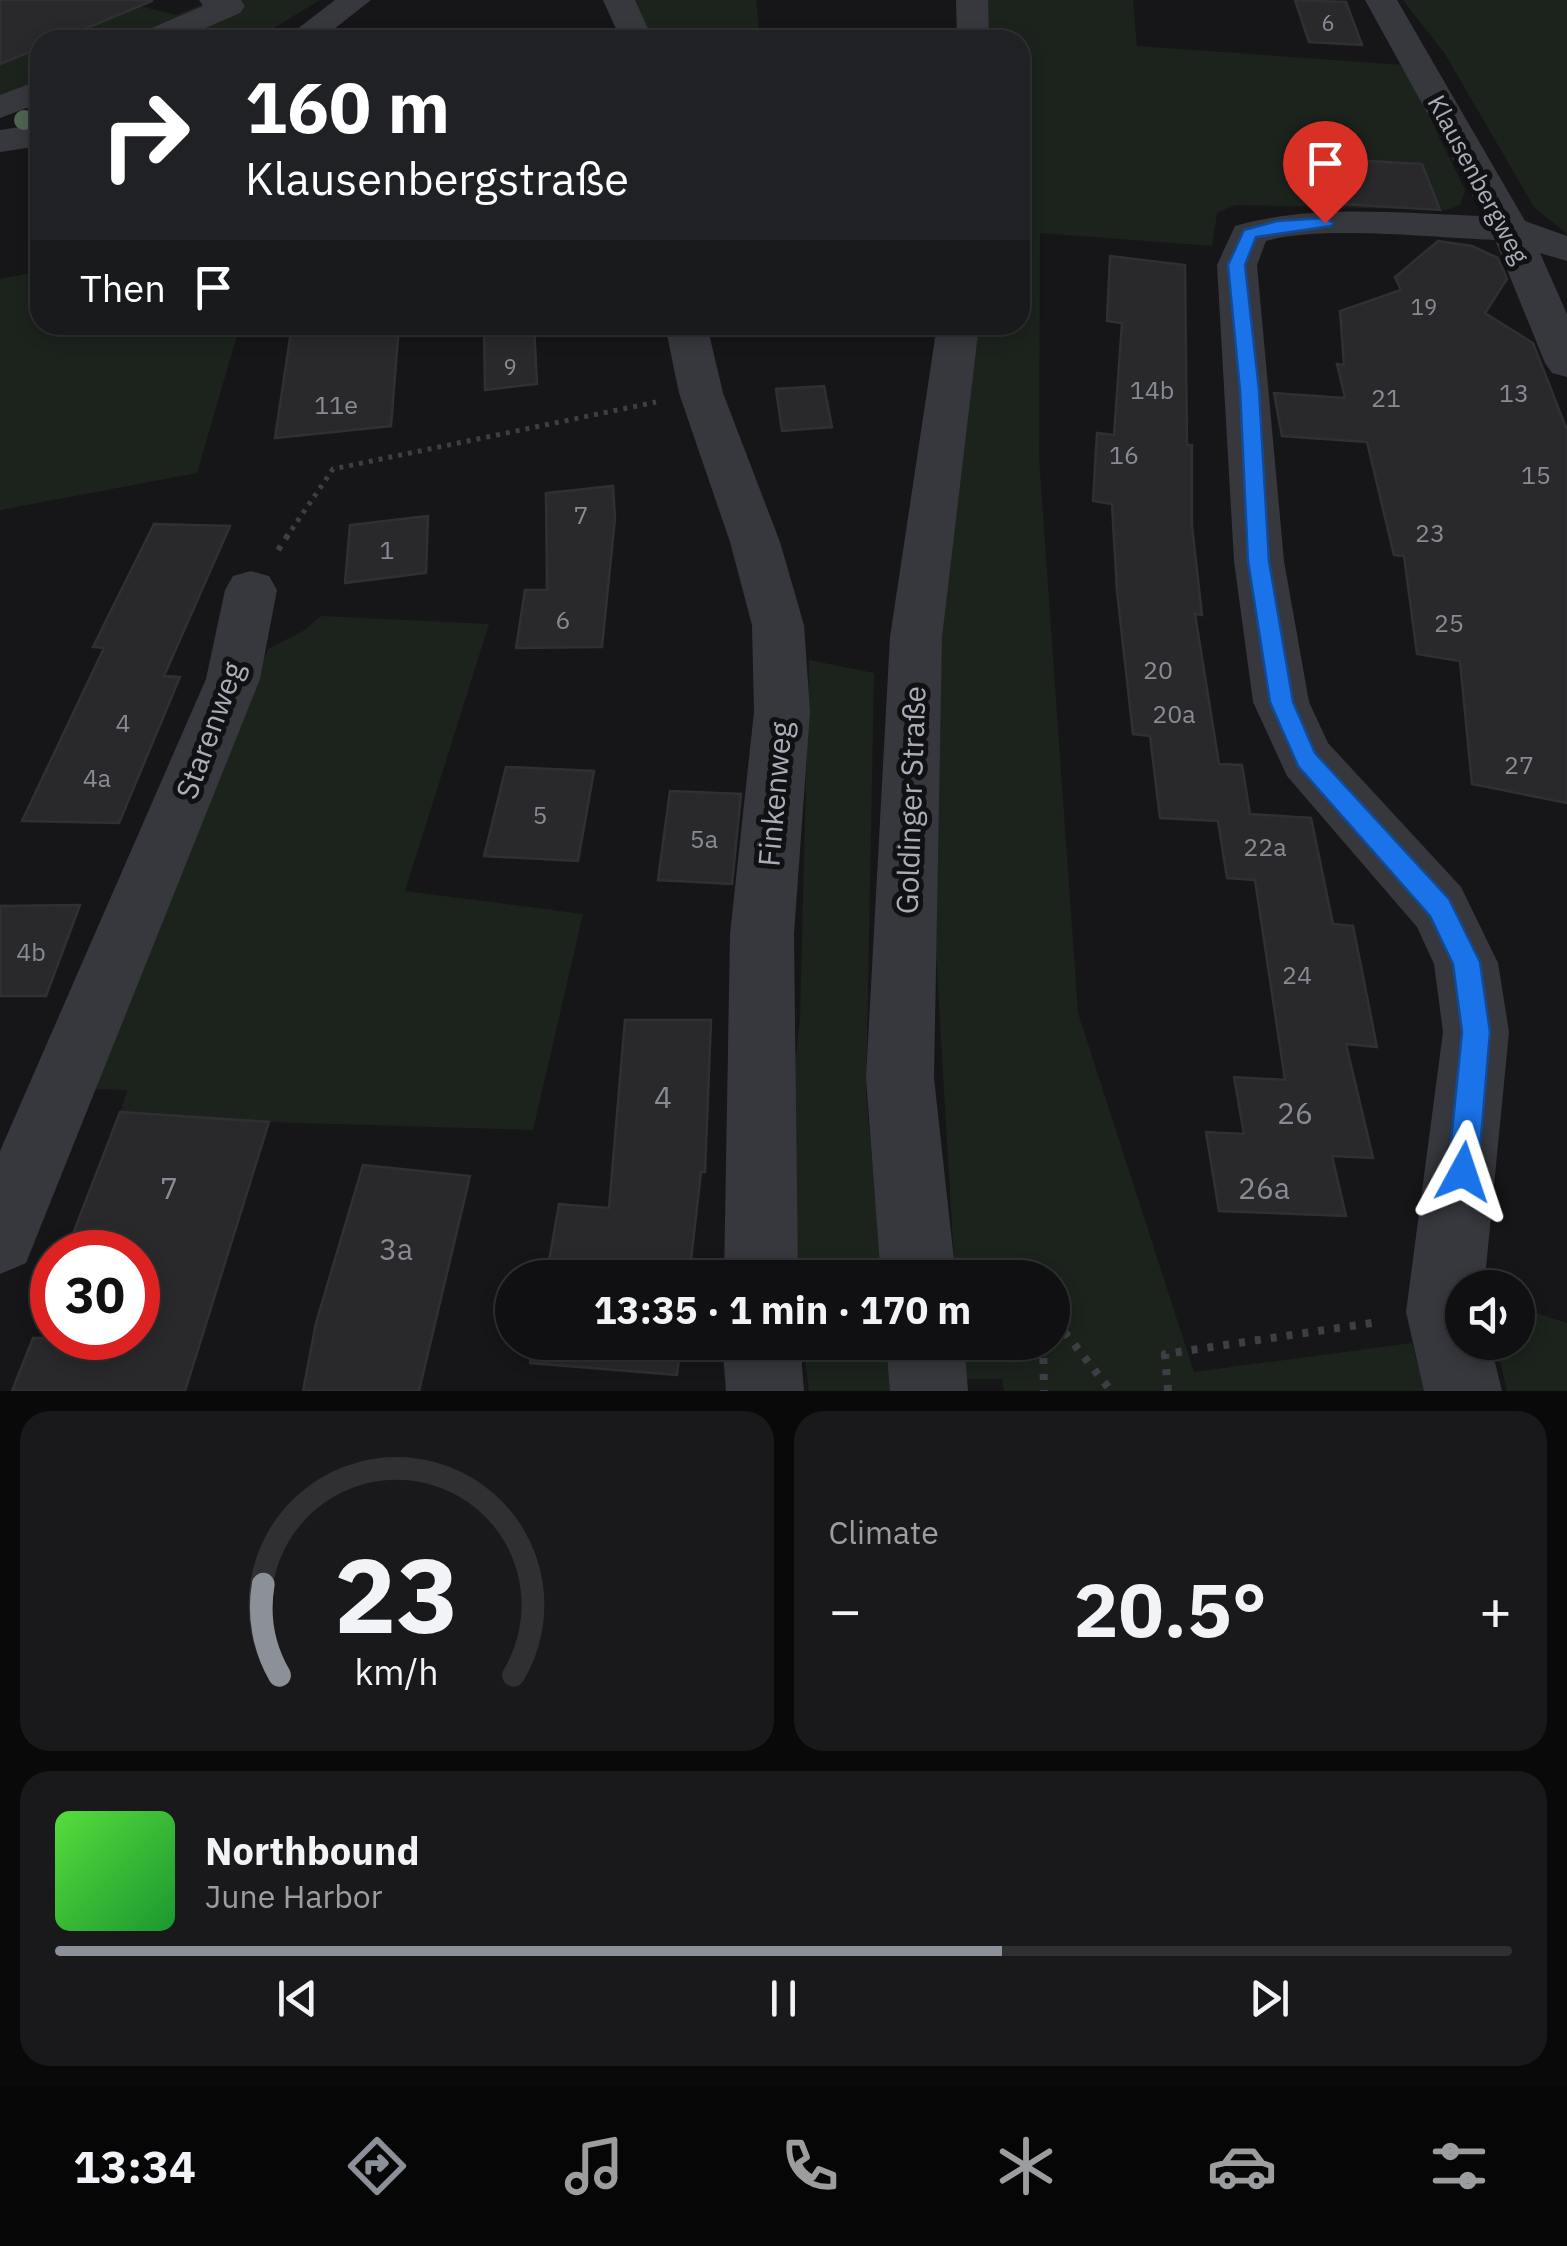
<!DOCTYPE html>
<html lang="en">
<head>
<meta charset="utf-8">
<style>
	:root { --surface:#101012; --page:#19191b; --text:#f1f3f6; --muted:#9c9d9f; --line:#303032; --accent:#8c9099 }
	body { margin:0; font-family:"IBM Plex Sans",sans-serif; background:var(--page); color:var(--text); height:100vh; display:flex; flex-direction:column; font-size:38px; white-space:nowrap }
	* { box-sizing:border-box; margin:0 }
	p { font-size:32px; color:var(--muted) }
	.icon { flex:none; width:55px; height:55px; fill:none; stroke:currentColor; stroke-width:2; stroke-linecap:round; stroke-linejoin:round }
	.map { position:relative; height:1391px; overflow:hidden }
	.side { display:flex; flex-direction:column; gap:20px; padding:20px; background:#09090a; flex:1 }
	.side>* { flex:none }
	.hud { position:absolute; left:30px; top:30px; width:1000px; height:305px; border-radius:30px; box-shadow:0 5px 15px #0003,0 0 0 2px var(--line); background:#202124; color:#fff; overflow:hidden }
	.controls { position:absolute; left:1445px; top:1270px; display:grid; gap:20px }
	.controls a { display:grid; place-items:center; width:90px; height:90px; border-radius:50%; background:var(--surface); box-shadow:0 5px 15px #0003,0 0 0 2px var(--line); font-size:50px }
	.speed { position:absolute; left:30px; top:1230px; display:flex; gap:20px; font-size:50px; font-weight:700; text-align:center }
	.speed>* { display:grid; place-content:center; width:130px; height:130px; border-radius:50%; background:var(--surface); box-shadow:0 5px 15px #0003,0 0 0 2px var(--line); line-height:1 }
	.speed .limit { border:15px solid #d22; background:#fff; color:#111 }
	.pin { position:absolute; display:grid; place-items:center; width:85px; height:85px; color:#fff; margin:-102px -42px; border-radius:50% 50% 50% 0; rotate:-45deg; box-shadow:0 0 10px #0007 }
	.pin .icon { rotate:45deg }
	.me { position:absolute; width:110px; margin:-55px; rotate:5deg; stroke-linejoin:round; filter:drop-shadow(0 0 8px #0008) }
	.turn { display:flex; align-items:center; gap:35px; height:210px; padding:0 50px; font-size:45px }
	.turn .icon { width:130px; height:130px; stroke-width:2.5 }
	.turn b { display:block; font-size:70px; line-height:85px }
	.then { display:flex; align-items:center; height:95px; padding:0 50px; background:#0003; gap:20px; font-size:38px }
	.big { font-size:75px; font-weight:800; line-height:1.1 }
	.side .widget { flex:1; display:flex; flex-direction:column; justify-content:center; gap:15px; min-width:0; padding:0 35px; border-radius:30px; background:var(--page) }
	.side .dial { align-items:center; gap:0 }
	.dial svg { height:260px; overflow:visible; fill:none; stroke:var(--line); stroke-width:7; stroke-linecap:round; text-anchor:middle }
	.dial text { fill:var(--text); stroke:none }
	.song { display:flex; align-items:center; gap:30px }
	.cover { width:120px; height:120px; border-radius:15px; background:linear-gradient(135deg,hsl(110 70% 55%),hsl(130 70% 35%)) }
	.played { height:10px; border-radius:5px; background:linear-gradient(90deg,var(--accent) 65%,var(--line) 65%) }
	.keys { display:flex; justify-content:space-around; direction:ltr }
	.heat { display:flex; justify-content:space-between; align-items:center; font-size:55px; direction:ltr }
	.side .tiles { flex:1; display:grid; gap:20px; grid-template-columns:1fr 1fr }
	.widget:last-child { grid-column:span 2 }
	.trip { position:absolute; left:495px; top:1260px; width:575px; height:100px; border-radius:50px; background:var(--surface); box-shadow:0 5px 15px #0003,0 0 0 2px var(--line); font-weight:800; line-height:100px; text-align:center }
	.tabs { display:flex; height:160px; justify-content:space-around; align-items:center; background:#060607; color:var(--muted) }
	.tabs .icon { width:70px; height:70px }
	.tabs .current { color:var(--accent) }
	.tabs b { font-size:45px; color:var(--text) }
	.map>svg:first-child { display:block }
	.green { fill:#1c231d }
	.building { fill:#29292c; stroke:#303034; stroke-width:2.5 }
	.lines { fill:none; stroke-linecap:round; stroke-linejoin:round }
	.path-far2 { stroke:#3d3f44; stroke-width:5; stroke-dasharray:4 6; stroke-linecap:butt }
	.path-far1 { stroke:#3d3f44; stroke-width:6; stroke-dasharray:5 8; stroke-linecap:butt }
	.path { stroke:#3d3f44; stroke-width:8; stroke-dasharray:6 10; stroke-linecap:butt }
	.minor { fill:#37383d; fill-rule:evenodd }
	.tree { fill:#506452 }
	.route { fill:#1a73e8; stroke:#114b97; stroke-width:2.5 }
	.labels { text-anchor:middle; dominant-baseline:central; stroke-width:10; stroke-linejoin:round; paint-order:stroke }
	.far-number-label { font-size:22px; fill:#888b94 }
	.far-street-label { font-size:25px; fill:#a8adb8; stroke:#111113 }
	.number-label { font-size:25px; fill:#888b94 }
	.street-label { font-size:30px; fill:#a8adb8; stroke:#111113 }
	.near-number-label { font-size:30px; fill:#888b94 }
</style>
</head>
<body>
<div class="map">
<svg width="1567" height="1391" viewBox="0 0 1567 1391">
	<rect width="100%" height="100%" fill="#161618"/>
	<g class="green">
		<path d="M213 0H320L254 40H58L140 6 176 15Z"/>
		<path d="M630 0H756L760 40H653Z"/>
		<path d="M982 0H1133L1137 46 1404 65 1465 190 1460 205 1447 210 1235 205 1217 213 1212 246 1040 233 1039 458 1078 1013 1194 1372 1412 1343 1425 1391H1004L1002 1379H961L959 1343 1052 1342V1278H955L935 936 942 632 974 325H1020V40H984Z"/>
		<path d="M1403 0H1567V234L1534 207 1445 54Z"/>
		<path d="M40 48V83L0 101V64Z"/>
		<path d="M40 271V325H240L197 473 0 510V279Z"/>
		<path d="M321 616 489 624 405 891 583 914 533 1130 269 1122 120 1112 128 1090 93 1089 268 649 305 630Z"/>
		<path d="M809 660 874 673 866 1094 883 1277 795 1278 790 1111 800 1019Z"/>
		<path d="M1518 1307 1567 1323V1391H1507L1496 1343 1518 1342Z"/>
		<path d="M803 1343H889L894 1391H809Z"/>
	</g>
	<g class="building">
		<path d="M0 0H152V1L58 40H40V48L0 64Z"/>
		<path d="M1295 0 1346 2 1362 45 1309 42Z"/>
		<path d="M1329 159 1422 164 1440 210 1343 204Z"/>
		<path d="M1438 241 1472 246 1498 258 1507 279 1485 313 1533 343 1567 430V803L1472 784 1460 661 1417 654 1404 556 1394 555 1367 442 1282 436 1274 393 1345 398 1337 364 1344 365 1340 311 1401 290 1395 277Z"/>
		<path d="M1110 256 1185 265 1187 445H1192V526L1202 615 1195 614 1219 764 1242 765 1250 814 1311 818 1333 924 1353 926 1377 1047 1346 1044 1373 1158 1332 1156 1346 1216 1219 1211 1206 1132 1244 1134 1234 1077 1285 1080 1255 880 1227 878 1218 821 1160 818 1150 736 1133 734 1117 591 1112 504 1093 501 1097 433 1114 435 1122 323 1107 321Z"/>
		<path d="M292 325H399L391 426 275 438Z"/>
		<path d="M484 325H534L537 384 485 390Z"/>
		<path d="M824 386 832 427 782 431 776 389Z"/>
		<path d="M613 486 615 518 602 647 516 648 525 590H547L546 493Z"/>
		<path d="M428 516 426 573 345 583 350 525Z"/>
		<path d="M154 524 230 526 164 676 180 677 119 823 22 821 104 648 93 647Z"/>
		<path d="M506 767 594 771 578 861 484 856Z"/>
		<path d="M670 791 741 794 732 884 658 880Z"/>
		<path d="M80 905 46 996H0V906Z"/>
		<path d="M625 1020H711L705 1172H701L689 1278H546L559 1204 609 1208Z"/>
		<path d="M120 1112 269 1122 185 1391H12L33 1338H138V1252H66Z"/>
		<path d="M363 1165 470 1176 419 1391H303L316 1323Z"/>
		<path d="M534 1342H681L677 1375 530 1363Z"/>
	</g>
	<g class="lines">
		<path class="path-far2" d="M286 538 333 469 656 402"/>
		<path class="path-far1" d="M278 550 288 535"/>
		<g class="path">
			<path d="M1052 1326 1059 1325 1111 1391"/>
			<path d="M1043 1342 1044 1391"/>
			<path d="M1168 1391 1165 1354 1378 1322"/>
		</g>
		<g class="minor">
			<path d="M199 0H241L245 6 240 13 178 40H135L140 33 203 6Z"/>
			<path d="M335 0H371L320 40H283Z"/>
			<path d="M603 0H635L653 40H621Z"/>
			<path d="M956 0H988L989 40H957Z"/>
			<path d="M1365 0H1397L1525 221 1567 236V261L1540 253 1567 314V377L1552 373 1545 363 1495 240C1432 238 1324 225 1266 241L1257 265 1284 561 1309 702 1328 743 1461 887 1498 963 1509 1032 1484 1288H1462V1342H1490L1502 1391H1424L1406 1312 1443 1032 1434 964 1417 927 1287 776 1253 702 1234 561 1217 265 1235 226C1316 203 1401 214 1484 216Z"/>
			<path d="M40 80V103L0 118V95Z"/>
			<path d="M40 124V146L0 152V130Z"/>
			<path d="M665 325H707L723 393 780 542 804 625 810 712 794 934 798 1278H724L730 934 754 712 752 625 730 542 679 393Z"/>
			<path d="M937 325H979L942 637 934 1078 956 1278H881L866 1078 890 637Z"/>
			<path d="M251 571 269 576 277 590 260 679 26 1263 0 1274V1151L206 679 225 590 233 576Z"/>
			<path d="M722 1342H800L804 1391H726Z"/>
			<path d="M886 1342H964L968 1391H890Z"/>
		</g>
	</g>
	<circle class="tree" cx="24" cy="120" r="10"/>
	<path class="route" d="M1325 218 1333 223 1331 226 1256 237 1245 265 1259 390 1269 561 1293 702 1315 753 1449 899 1480 962 1490 1032 1478 1172 1473 1183 1463 1187 1453 1183 1448 1172 1462 1032 1453 964 1430 916 1298 766 1270 702 1248 561 1240 390 1228 265 1244 230 1277 221Z"/>
	<g class="labels">
		<g class="far-number-label">
			<text x="1328" y="22">6</text>
			<text x="1424" y="306">19</text>
			<text x="510" y="366">9</text>
		</g>
		<g class="far-street-label">
			<text transform="translate(1479 179) rotate(62)">Klausenbergweg</text>
		</g>
		<g class="number-label">
			<text x="1152" y="389">14b</text>
			<text x="1514" y="392">13</text>
			<text x="1386" y="397">21</text>
			<text x="336" y="404">11e</text>
			<text x="1124" y="454">16</text>
			<text x="1536" y="474">15</text>
			<text x="581" y="514">7</text>
			<text x="1430" y="532">23</text>
			<text x="387" y="549">1</text>
			<text x="563" y="619">6</text>
			<text x="1449" y="622">25</text>
			<text x="1158" y="669">20</text>
			<text x="1174" y="713">20a</text>
			<text x="123" y="722">4</text>
			<text x="1519" y="764">27</text>
			<text x="97" y="777">4a</text>
			<text x="540" y="814">5</text>
			<text x="704" y="838">5a</text>
			<text x="1265" y="846">22a</text>
			<text x="31" y="951">4b</text>
			<text x="1297" y="974">24</text>
		</g>
		<g class="street-label">
			<text transform="translate(209 730) rotate(-70)">Starenweg</text>
			<text transform="translate(774 794) rotate(-85)">Finkenweg</text>
			<text transform="translate(910 800) rotate(-88)">Goldinger Straße</text>
		</g>
		<g class="near-number-label">
			<text x="663" y="1096">4</text>
			<text x="1295" y="1112">26</text>
			<text x="169" y="1187">7</text>
			<text x="1264" y="1187">26a</text>
			<text x="396" y="1248">3a</text>
		</g>
	</g>
</svg>
<div class="controls">
<a><svg class="icon" aria-label="sound" viewBox="0 0 24 24"><path d="M4 9h4l5-4v14l-5-4H4zM17 9q2 3 0 6"/></svg></a>
</div>
<div class="speed"><div class="limit">30</div></div>
<div class="pin" style="left:1325px;top:223px;background:#d93025"><svg class="icon" aria-label="arrive" viewBox="0 0 24 24"><path d="M6 21V4h12l-3 4 3 4H6"/></svg></div>
<svg class="me" style="left:1463px;top:1172px" viewBox="-20 -20 40 40"><path d="M0-17L14 15 0 8-14 15z" fill="#1a73e8" stroke="#fff" stroke-width="4"/></svg>
<div class="trip">13:35 · 1 min · 170 m</div>
<div class="hud">
<div class="turn"><svg class="icon" aria-label="right" viewBox="0 0 24 24"><path d="M7 20v-9h11M14 6l5 5-5 5"/></svg><div><b>160 m</b>Klausenbergstraße</div></div>
<div class="then">Then<svg class="icon" aria-label="arrive" viewBox="0 0 24 24"><path d="M6 21V4h12l-3 4 3 4H6"/></svg></div>
</div>
</div>
<section class="side">
<div class="tiles">
<div class="widget dial"><svg viewBox="0 0 100 80">
<path d="M14 69A42 42 0 1 1 86 69"/>
<path d="M14 69A42 42 0 0 1 9 41" stroke="#8c9099"/>
<text x="50" y="56" font-size="32" font-weight="700">23</text>
<text x="50" y="72" font-size="11">km/h</text>
</svg></div>
<div class="widget"><p>Climate</p>
<div class="heat"><a>−</a><b class="big">20.5°</b><a>+</a></div>
</div>
<div class="widget">
<div class="song"><i class="cover"></i><div><b>Northbound</b><p>June Harbor</p></div></div>
<div class="played"></div>
<div class="keys"><svg class="icon" aria-label="previous" viewBox="0 0 24 24"><path d="M18 5L8 12l10 7zM5 5v14"/></svg><svg class="icon" aria-label="pause" viewBox="0 0 24 24"><path d="M8 5v14M16 5v14"/></svg><svg class="icon" aria-label="next" viewBox="0 0 24 24"><path d="M6 5l10 7-10 7zM19 5v14"/></svg></div>
</div>
</div>
</section>
<nav class="tabs">
<b>13:34</b>
<svg class="icon current" aria-label="directions" viewBox="0 0 24 24"><path d="M12 3l9 9-9 9-9-9zM9 14v-3h6M13 9l2 2-2 2"/></svg>
<svg class="icon" aria-label="music" viewBox="0 0 24 24"><path d="M9 18V5l10-2v13"/><circle cx="6" cy="18" r="3"/><circle cx="16" cy="16" r="3"/></svg>
<svg class="icon" aria-label="phone" viewBox="0 0 24 24"><path d="M5 4h4l2 5-3 2q2 4 5 5l2-3 5 2v4C11 20 4 13 5 4z"/></svg>
<svg class="icon" aria-label="climate" viewBox="0 0 24 24"><path d="M12 3v18M4 7l16 10M4 17L20 7"/></svg>
<svg class="icon" aria-label="car" viewBox="0 0 24 24"><path d="M5 17H2v-5l4-1 3-4h7l3 4 3 1v5h-3M9 17h6M6 11h13"/><circle cx="7" cy="17" r="2"/><circle cx="17" cy="17" r="2"/></svg>
<svg class="icon" aria-label="filters" viewBox="0 0 24 24"><path d="M4 7h16M4 17h16"/><circle cx="9" cy="7" r="2"/><circle cx="15" cy="17" r="2"/></svg>
</nav>
</body>
</html>
